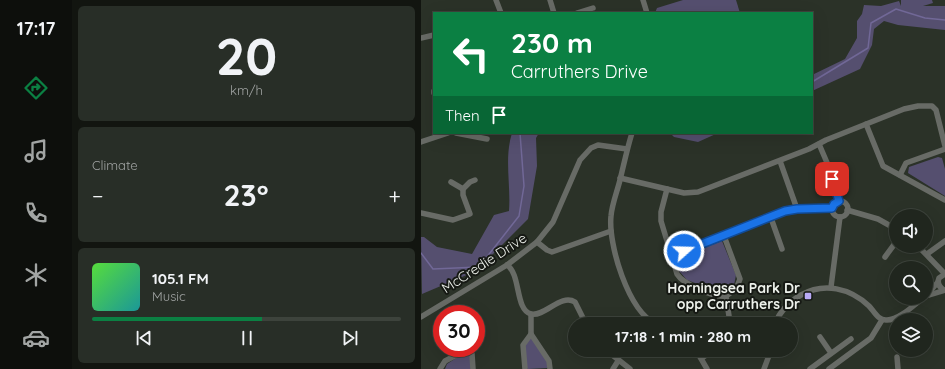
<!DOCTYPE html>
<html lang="en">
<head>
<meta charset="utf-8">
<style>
	:root { --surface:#20261e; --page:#282e27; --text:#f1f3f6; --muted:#a2a5a4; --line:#3d433c; --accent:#0b8043 }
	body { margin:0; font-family:Quicksand,sans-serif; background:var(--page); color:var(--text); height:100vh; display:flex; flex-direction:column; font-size:15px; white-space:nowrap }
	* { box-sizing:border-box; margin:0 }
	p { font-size:13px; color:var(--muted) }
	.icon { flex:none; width:22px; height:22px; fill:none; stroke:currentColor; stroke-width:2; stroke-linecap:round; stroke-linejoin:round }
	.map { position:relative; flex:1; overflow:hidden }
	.drawer { display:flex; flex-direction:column; gap:6px; padding:6px; background:#121510; width:349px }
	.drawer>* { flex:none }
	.hud { position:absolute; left:12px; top:12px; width:380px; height:122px; border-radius:0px; box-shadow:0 4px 16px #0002,0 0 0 1px var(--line); background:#0b8043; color:#fff; overflow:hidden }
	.tools { position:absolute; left:468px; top:209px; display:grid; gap:8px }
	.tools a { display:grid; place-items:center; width:44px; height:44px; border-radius:50%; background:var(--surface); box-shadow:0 4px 16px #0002,0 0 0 1px var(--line); font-size:20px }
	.speed { position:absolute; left:12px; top:305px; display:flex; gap:8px; font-size:20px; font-weight:700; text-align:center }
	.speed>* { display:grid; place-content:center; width:52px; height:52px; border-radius:50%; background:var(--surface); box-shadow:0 4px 16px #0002,0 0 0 1px var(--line); line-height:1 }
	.speed .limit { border:6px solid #d22; background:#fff; color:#111 }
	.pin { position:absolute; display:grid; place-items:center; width:34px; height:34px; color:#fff; margin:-17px; border-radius:8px; box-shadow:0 2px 6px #0006 }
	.me { position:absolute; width:44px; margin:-22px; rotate:70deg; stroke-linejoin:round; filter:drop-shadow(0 0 3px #0008) }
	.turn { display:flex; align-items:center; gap:14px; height:84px; padding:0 12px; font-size:18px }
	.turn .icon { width:52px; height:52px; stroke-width:2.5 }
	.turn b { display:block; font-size:28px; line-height:34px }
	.then { display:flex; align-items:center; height:38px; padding:0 12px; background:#0003; gap:8px; font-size:15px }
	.big { font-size:30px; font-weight:700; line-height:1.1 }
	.drawer .tile { flex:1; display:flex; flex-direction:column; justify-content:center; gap:6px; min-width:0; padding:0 14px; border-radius:6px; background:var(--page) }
	.drawer .dial { align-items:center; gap:0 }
	.dial b { font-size:52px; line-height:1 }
	.song { display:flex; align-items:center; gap:12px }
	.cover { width:48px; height:48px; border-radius:6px; background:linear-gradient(135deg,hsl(110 70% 55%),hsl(180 70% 35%)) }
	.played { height:4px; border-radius:2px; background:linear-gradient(90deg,var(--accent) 55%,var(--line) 55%) }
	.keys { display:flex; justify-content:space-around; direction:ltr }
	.heat { display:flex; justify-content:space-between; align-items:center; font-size:22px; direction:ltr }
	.trip { position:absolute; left:147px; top:317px; width:230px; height:40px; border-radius:20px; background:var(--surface); box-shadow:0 4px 16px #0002,0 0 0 1px var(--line); font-weight:700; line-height:40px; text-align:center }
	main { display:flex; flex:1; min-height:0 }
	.menu { display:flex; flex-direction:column; width:72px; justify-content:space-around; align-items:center; background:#0d0f0c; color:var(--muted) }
	.menu .icon { width:28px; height:28px }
	.menu .on { color:var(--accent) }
	.menu b { font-size:18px; color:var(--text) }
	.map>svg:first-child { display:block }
	.green { fill:#554f6f }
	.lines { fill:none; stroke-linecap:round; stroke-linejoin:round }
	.stream { stroke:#716897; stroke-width:1.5 }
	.minor { stroke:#686b66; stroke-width:5.5 }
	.route-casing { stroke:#114b97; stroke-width:10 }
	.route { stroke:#1a73e8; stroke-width:7 }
	.poi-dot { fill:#b9aaf7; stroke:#161914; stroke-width:1.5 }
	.labels { text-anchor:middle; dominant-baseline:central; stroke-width:4; stroke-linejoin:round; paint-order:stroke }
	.street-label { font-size:14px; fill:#edf1eb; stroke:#161914 }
	.poi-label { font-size:14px; font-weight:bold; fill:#edf1eb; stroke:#161914; text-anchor:end }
</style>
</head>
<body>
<main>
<nav class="menu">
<b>17:17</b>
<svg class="icon on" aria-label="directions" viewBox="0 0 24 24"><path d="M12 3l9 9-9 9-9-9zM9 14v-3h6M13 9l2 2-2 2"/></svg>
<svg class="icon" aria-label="music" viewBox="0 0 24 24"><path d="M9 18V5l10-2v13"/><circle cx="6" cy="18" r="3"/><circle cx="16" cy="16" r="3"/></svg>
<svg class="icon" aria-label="phone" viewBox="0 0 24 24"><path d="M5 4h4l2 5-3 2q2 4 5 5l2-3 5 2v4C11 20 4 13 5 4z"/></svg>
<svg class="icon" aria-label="climate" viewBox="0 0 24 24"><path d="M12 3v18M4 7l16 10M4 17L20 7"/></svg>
<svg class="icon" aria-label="car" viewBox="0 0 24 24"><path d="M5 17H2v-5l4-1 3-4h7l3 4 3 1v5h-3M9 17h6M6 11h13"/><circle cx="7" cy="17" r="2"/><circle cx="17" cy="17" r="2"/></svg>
</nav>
<section class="drawer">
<div class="tile dial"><b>20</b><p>km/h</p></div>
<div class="tile"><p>Climate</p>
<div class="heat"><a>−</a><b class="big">23°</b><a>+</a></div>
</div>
<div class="tile">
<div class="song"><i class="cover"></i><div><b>105.1 FM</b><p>Music</p></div></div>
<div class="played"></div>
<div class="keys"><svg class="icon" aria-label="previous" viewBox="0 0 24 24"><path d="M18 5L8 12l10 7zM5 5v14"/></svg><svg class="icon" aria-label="pause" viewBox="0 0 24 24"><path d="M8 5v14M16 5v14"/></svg><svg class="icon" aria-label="next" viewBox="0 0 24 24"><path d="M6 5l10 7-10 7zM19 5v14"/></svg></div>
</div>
</section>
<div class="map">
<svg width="524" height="369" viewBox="0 0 524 369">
	<rect width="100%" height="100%" fill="#2b3228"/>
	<g class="green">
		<path d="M262 0H315L319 13H234L236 8Z"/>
		<path d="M480 0H511L512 3 502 6H524V30L477 25 463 21 453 29 451 45 439 69 391 91V75L424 59 436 38V21L441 14 443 5 460 6 478 1 480 6Z"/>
		<path d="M91 133H118L115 138 116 166 107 219 55 271 1 294 0 237H3L16 247 51 254 73 215 88 211C90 185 83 158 91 133Z"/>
		<path d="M249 133H297L277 142 253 137Z"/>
		<path d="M517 157 521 158 524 169V196L487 173 488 167Z"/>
		<path d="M301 241 315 275 313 285 308 291 298 292 266 280 258 271 254 259Z"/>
		<path d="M110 337 127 362 126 368 107 369 105 367 104 344Z"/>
		<path d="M43 353 49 355 50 369H24L26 364Z"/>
	</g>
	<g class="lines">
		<g class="stream">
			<path d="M391 82 447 48 450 23 475 9 504 18 524 20"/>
			<path d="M0 253 12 269 58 267 98 216 103 186 99 133"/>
		</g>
		<g class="minor">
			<path d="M75 0 80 13"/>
			<path d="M129 0 133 13"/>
			<path d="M222 0 226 13"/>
			<path d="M156 13 172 8"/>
			<path d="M0 38 13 35"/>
			<path d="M13 91V93"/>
			<path d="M445 124 462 166 524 200"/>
			<path d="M35 133 66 139"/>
			<path d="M211 133C206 149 203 164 199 180 196 192 191 204 190 216 187 244 207 311 235 324"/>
			<path d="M0 142 27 133"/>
			<path d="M398 144 407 165 417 201"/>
			<path d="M359 161 376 209"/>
			<path d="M479 175 485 163 524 149"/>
			<path d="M199 178 263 193 277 192 388 149 405 140 483 109 497 106H511L515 110 524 146"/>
			<path d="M30 182 42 189"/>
			<path d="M246 189 240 212V221L256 274C262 284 293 298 305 296"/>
			<circle cx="419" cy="209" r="8"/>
			<path d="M426 210 457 219 475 229"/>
			<path d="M0 213 32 220 49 214 42 195V189L49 182 54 180"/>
			<path d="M350 218 361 249"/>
			<path d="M303 236 319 279 315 289 305 296 308 316 306 324"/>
			<path d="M116 242 126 250 131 252 190 231"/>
			<path d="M497 246 524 274"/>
			<path d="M506 254 524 241"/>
			<path d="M250 256 364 211 376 209 411 208"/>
			<path d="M464 257 475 242"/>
			<path d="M86 265C100 274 94 310 110 314 124 317 140 293 154 302L165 324"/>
			<path d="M410 287 419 217"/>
			<path d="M523 290C518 287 516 283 518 278L524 274"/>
			<path d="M505 296 524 290"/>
			<path d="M505 296 517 282"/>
			<path d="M110 314V334L128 361 129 369"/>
			<path d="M0 317 86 265 116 242 132 222 159 160 170 148 177 145 206 149"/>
			<path d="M354 324C359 311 369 301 380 295 403 282 429 288 448 306 453 311 457 321 466 320 478 320 493 305 502 298"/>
			<path d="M399 337 410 353"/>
			<path d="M185 350 209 369"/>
			<path d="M275 350 286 369"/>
			<path d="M476 357 477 369"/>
			<path d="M281 358 292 350"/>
			<path d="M19 369 24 361 47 349 51 354 52 369"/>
			<path d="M104 369 102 345 110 334"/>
			<path d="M192 369 197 361"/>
			<path d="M343 369 350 350"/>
			<path d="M389 369 430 339"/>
			<path d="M408 369 450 338 461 320"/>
		</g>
	</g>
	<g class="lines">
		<g class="route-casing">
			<path id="route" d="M263 251 364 211 376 209 411 208 413 204 418 201 411 179"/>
		</g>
		<use href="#route" class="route"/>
	</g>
	<rect class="poi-dot" x="383" y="292" width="8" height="8" rx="2"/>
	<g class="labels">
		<g class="street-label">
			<text transform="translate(63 263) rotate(-33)">McCredie Drive</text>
		</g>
		<g class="poi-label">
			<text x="379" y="288">Horningsea Park Dr<tspan x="379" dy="16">opp Carruthers Dr</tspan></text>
		</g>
	</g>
</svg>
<div class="tools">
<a><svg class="icon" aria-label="sound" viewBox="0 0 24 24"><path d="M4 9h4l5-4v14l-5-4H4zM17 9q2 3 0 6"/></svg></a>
<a><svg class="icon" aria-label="search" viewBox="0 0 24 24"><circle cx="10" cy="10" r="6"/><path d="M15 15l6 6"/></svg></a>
<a><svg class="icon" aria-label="layers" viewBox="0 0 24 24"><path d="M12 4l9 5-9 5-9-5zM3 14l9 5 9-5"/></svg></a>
</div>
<div class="speed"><div class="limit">30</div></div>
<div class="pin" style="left:411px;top:179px;background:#d93025"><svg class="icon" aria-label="arrive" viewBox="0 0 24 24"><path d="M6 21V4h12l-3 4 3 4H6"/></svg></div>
<svg class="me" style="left:263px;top:251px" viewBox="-20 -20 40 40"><circle r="17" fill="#1a73e8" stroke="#fff" stroke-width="3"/><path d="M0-11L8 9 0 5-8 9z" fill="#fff"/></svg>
<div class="trip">17:18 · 1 min · 280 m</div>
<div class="hud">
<div class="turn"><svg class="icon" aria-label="left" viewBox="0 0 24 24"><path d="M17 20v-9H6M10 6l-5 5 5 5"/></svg><div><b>230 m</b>Carruthers Drive</div></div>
<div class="then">Then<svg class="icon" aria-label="arrive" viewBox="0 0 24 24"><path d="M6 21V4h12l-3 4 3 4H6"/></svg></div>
</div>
</div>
</main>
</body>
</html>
